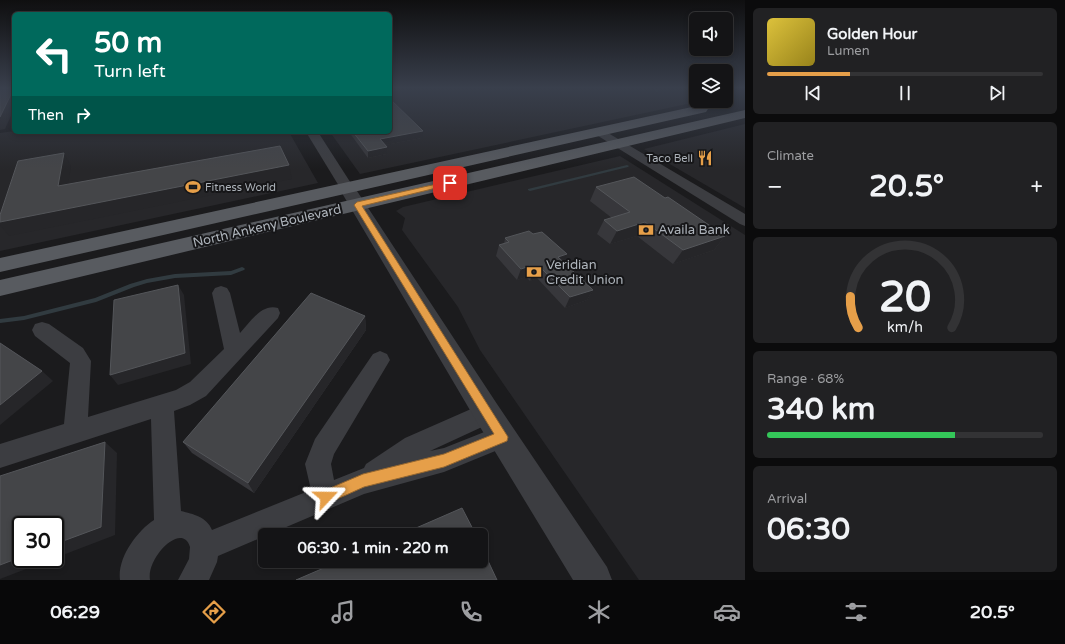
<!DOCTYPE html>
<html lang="en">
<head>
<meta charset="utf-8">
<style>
	:root { --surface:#141416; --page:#212123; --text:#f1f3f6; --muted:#9d9ea1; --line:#333335; --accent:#e69f49 }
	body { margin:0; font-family:"Varela Round",sans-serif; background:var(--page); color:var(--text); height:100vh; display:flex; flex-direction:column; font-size:15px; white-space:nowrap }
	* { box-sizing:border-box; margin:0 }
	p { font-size:13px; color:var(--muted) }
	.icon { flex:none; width:22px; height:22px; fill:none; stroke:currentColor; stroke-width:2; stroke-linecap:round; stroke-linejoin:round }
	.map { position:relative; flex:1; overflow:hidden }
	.side { display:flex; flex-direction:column; gap:8px; padding:8px; background:#0b0b0c; width:320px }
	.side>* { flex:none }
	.guide { position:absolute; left:12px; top:12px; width:380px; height:122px; border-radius:6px; box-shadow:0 2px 6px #0003,0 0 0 1px var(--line); background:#00695c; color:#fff; overflow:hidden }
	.controls { position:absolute; left:689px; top:12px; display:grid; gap:8px }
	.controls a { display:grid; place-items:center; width:44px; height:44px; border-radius:6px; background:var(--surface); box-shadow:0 2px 6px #0003,0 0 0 1px var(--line); font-size:20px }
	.speed { position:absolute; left:12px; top:516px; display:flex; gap:8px; font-size:20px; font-weight:700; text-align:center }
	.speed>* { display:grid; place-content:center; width:52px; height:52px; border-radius:50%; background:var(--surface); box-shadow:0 2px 6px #0003,0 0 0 1px var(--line); line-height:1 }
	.speed .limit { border:2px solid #111; border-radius:6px; background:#fff; color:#111 }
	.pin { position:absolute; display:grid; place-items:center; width:34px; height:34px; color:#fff; margin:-17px; border-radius:8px; box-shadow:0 2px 6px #0006 }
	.me { position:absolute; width:44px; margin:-22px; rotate:67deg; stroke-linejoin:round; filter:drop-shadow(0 0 3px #0008) }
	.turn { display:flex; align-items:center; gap:14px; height:84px; padding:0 16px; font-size:18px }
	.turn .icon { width:52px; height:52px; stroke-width:2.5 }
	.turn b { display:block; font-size:28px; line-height:34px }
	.then { display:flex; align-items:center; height:38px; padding:0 16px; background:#0003; gap:8px; font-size:15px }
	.big { font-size:30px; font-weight:700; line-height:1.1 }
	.side .tile { flex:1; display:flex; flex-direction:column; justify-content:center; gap:6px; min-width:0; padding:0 14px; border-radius:6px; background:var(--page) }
	.side .dial { align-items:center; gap:0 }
	.dial svg { height:104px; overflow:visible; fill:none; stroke:var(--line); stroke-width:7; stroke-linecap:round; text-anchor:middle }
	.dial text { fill:var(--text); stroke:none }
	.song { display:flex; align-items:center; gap:12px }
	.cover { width:48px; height:48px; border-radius:6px; background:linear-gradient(135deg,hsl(50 70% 55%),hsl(50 70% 35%)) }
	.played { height:4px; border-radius:2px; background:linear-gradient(90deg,var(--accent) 30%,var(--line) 30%) }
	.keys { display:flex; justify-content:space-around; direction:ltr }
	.heat { display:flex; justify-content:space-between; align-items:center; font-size:22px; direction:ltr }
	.charge { height:6px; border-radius:3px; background:linear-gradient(90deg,#34c759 68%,var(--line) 0) }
	.trip { position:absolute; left:258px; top:528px; width:230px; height:40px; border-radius:6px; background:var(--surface); box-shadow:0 2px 6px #0003,0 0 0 1px var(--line); font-weight:700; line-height:40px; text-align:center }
	.menu { display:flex; height:64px; justify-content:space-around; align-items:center; background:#080809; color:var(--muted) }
	.menu .icon { width:28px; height:28px }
	.menu .on { color:var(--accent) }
	.menu b { font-size:18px; color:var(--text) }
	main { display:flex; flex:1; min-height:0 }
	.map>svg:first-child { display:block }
	.built { fill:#27272a }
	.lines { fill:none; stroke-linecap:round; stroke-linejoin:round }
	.stream { fill:#313b40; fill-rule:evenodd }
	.minor { fill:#3c3d41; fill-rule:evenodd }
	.tertiary { fill:#3c3d41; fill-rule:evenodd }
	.primary { fill:#585b60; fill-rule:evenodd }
	.wall { fill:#37373b }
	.shaded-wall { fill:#262629 }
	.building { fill:#444548; stroke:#54565a }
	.route { fill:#e69f49; stroke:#96672f }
	.labels { text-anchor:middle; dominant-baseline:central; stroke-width:4; stroke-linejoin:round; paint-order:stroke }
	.far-poi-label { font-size:11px; fill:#aeb4bb; stroke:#161618; text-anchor:end }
	.street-label { font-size:13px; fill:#aeb4bb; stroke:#161618 }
	.poi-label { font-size:13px; fill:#aeb4bb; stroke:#161618; text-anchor:start }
</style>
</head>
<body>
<main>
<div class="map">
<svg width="745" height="580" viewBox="0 0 745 580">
	<rect width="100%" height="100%" fill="#1b1b1d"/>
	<g class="built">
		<path d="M390 88H696V101H701L360 174 330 132H390Z"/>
		<path d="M745 124V208L644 149Z"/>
		<path d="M14 131V132H289L318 183 0 251V133Z"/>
		<path d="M620 156 745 235V580H639L480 350 458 307 402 230 405 218 396 211 403 207Z"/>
	</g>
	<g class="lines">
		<g class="stream">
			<path d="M653 88H656L660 91 657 92Z"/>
			<path d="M627 165 629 166 628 167 530 191 528 190V189Z"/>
			<path d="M242 267 244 268 245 269 244 270 231 275 175 278 147 283 134 287 96 302 24 320 0 323V319L24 316 95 298 130 284 147 279 175 274 231 271Z"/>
		</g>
		<g class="minor">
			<path d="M599 129 603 130 745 214V226L740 224 595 134 593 132 595 130Z"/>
			<path d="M306 132H318L354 188 352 191 347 192 342 191Z"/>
			<path d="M221 286 227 288 230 293 240 333C250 322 262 303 278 308L280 313 278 318 206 396 190 405 174 411 181 511C193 514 207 517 212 530L311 490 305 464 315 439 373 354 380 351 387 354 390 360 334 454 331 464 334 480 364 468 366 464 405 438 487 402 495 405 498 413 495 421 430 451 444 448 502 425 510 429 514 437 510 445 444 472 364 494 218 556 217 562 209 580H178L189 559 190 547C182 521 146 558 150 580H120C117 558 137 531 154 520L151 419 0 468V444L64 424 70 363 35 336 32 330 35 324 42 322 49 324 83 348 91 361 88 417 176 390 190 382 224 349 212 293 215 288Z"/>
		</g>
		<path class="tertiary" d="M347 183 353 184 355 188 497 404 607 567 612 580H573L477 422 339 188 341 184Z"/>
		<g class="primary">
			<path d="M701 105 706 106 708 109 706 112 0 272V258Z"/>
			<path d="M745 110V118L0 296V280Z"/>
		</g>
	</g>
	<g class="wall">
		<path d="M349 132H390L422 138 385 145 387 154 368 158Z"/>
		<path d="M596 187 665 198 725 236 714 250 673 264 637 236 610 244 597 234 604 220 612 218 590 201Z"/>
		<path d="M505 238 563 262 593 290 587 300 565 308 537 278 530 281 526 277 517 280 496 256 499 245 504 244Z"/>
		<path d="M365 316 366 330 254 493 192 453 183 442Z"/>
	</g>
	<g class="shaded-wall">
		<path d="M14 88V109L5 129 0 130V117Z"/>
		<path d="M423 131 422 138 380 146V139Z"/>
		<path d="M387 147V154L368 158V151Z"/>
		<path d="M64 153 71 166 66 199 58 186Z"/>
		<path d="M289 165 292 179 9 236 0 225V222Z"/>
		<path d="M645 222 637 236 610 244 617 231Z"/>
		<path d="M725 236 714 250 673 264 683 250Z"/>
		<path d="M567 254 562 265 558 257Z"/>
		<path d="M530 266 526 277 517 280 521 269Z"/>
		<path d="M541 268 537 278 530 281 534 270Z"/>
		<path d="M178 285 184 295 191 364 118 385 110 375Z"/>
		<path d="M593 290 587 300 565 308 570 297Z"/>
		<path d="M365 316 366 330 254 493 248 483Z"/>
		<path d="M42 371 53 381 0 425V405Z"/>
		<path d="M105 442 117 453 115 535 55 558V544Z"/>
		<path d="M21 557V559H52L0 579V565Z"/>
	</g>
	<g class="building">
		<path d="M0 88H14L0 117Z"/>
		<path d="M390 99 423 131 380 139 387 147 368 151 353 132H390Z"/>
		<path d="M280 146 289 165 0 222V215L18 161 64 153 58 186Z"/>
		<path d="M634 177 665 198 668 197 725 236 683 250 645 222 617 231 604 220 630 212 596 187Z"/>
		<path d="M529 231 533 234 542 232 567 254 558 257 593 290 570 297 541 268 534 270 530 266 521 269 499 245 509 242 505 238Z"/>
		<path d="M178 285 185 353 110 375 114 300Z"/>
		<path d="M311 293 365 316 248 483 183 442Z"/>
		<path d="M0 343 42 371 0 405Z"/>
		<path d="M105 442 101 527 55 544V525H21V557L0 565V476Z"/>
		<path d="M462 508 476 535H400Z"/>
		<path d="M481 546 497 580H296L340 561H481Z"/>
	</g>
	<linearGradient id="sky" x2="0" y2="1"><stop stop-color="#0f0f10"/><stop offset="0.52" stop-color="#393f4c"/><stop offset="1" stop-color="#393f4c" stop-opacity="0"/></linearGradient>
	<rect width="745" height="169" fill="url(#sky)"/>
	<path class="route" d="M450 181H453V184L362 206 508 437 507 441 444 467 364 487 326 504 321 502 319 497 321 492 363 474 444 454 494 434 354 205 357 202Z"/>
	<defs>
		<g id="restaurant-bare" transform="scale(1.2)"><path d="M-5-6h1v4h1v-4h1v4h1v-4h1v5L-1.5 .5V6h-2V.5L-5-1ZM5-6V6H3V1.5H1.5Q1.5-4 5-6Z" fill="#e69f49" stroke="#161618" stroke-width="2.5" paint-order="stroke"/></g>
		<g id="stadium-bare" transform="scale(1.2)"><path d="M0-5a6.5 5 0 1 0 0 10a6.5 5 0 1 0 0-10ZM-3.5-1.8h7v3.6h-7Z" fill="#e69f49" stroke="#161618" stroke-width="2.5" paint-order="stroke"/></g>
		<g id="bank-bare" transform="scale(1.2)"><path d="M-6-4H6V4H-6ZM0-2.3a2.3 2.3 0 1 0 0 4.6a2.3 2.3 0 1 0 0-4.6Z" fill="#e69f49" stroke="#161618" stroke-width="2.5" paint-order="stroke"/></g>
	</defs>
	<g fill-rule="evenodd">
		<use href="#restaurant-bare" x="705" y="158"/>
		<use href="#stadium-bare" x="193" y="187"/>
		<use href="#bank-bare" x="646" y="230"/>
		<use href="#bank-bare" x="534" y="272"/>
	</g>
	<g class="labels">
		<g class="far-poi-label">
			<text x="693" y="158">Taco Bell</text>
			<text x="205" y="187" text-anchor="start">Fitness World</text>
		</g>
		<g class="street-label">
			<text transform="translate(267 226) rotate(-13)">North Ankeny Boulevard</text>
		</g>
		<g class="poi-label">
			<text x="658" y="230">Availa Bank</text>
			<text x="546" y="265">Veridian<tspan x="546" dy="15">Credit Union</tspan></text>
		</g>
	</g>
</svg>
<div class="controls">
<a><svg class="icon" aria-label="sound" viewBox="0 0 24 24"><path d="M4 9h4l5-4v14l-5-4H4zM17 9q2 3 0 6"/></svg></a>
<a><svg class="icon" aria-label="layers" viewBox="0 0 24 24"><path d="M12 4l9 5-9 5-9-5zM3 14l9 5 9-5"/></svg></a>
</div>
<div class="speed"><div class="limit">30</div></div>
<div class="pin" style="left:450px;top:183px;background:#d93025"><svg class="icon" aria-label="arrive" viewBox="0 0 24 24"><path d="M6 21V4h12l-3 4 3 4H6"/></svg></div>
<svg class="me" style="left:326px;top:497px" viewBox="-20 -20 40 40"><path d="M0-17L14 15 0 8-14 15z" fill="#e69f49" stroke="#fff" stroke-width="4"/></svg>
<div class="trip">06:30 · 1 min · 220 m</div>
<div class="guide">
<div class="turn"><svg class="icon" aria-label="left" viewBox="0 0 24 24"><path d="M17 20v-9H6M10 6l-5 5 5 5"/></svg><div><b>50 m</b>Turn left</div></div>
<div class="then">Then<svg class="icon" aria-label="right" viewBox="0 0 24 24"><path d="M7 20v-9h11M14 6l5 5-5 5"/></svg></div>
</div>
</div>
<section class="side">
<div class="tile">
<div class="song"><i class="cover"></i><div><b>Golden Hour</b><p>Lumen</p></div></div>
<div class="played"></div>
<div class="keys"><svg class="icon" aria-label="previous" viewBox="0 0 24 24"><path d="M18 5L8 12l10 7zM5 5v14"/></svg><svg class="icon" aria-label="pause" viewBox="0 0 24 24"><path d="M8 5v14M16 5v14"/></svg><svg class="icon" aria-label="next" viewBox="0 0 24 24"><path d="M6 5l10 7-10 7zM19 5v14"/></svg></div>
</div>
<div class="tile"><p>Climate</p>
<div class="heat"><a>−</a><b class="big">20.5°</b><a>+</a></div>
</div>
<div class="tile dial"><svg viewBox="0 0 100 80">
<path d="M14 69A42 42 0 1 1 86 69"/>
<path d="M14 69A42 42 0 0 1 8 45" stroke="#e69f49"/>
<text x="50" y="56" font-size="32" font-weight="700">20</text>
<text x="50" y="72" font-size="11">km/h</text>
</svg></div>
<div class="tile"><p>Range · 68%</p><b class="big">340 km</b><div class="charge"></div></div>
<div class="tile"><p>Arrival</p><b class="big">06:30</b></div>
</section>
</main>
<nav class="menu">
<b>06:29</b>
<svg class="icon on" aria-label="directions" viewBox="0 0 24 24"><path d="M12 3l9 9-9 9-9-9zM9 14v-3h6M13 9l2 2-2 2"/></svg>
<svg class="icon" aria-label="music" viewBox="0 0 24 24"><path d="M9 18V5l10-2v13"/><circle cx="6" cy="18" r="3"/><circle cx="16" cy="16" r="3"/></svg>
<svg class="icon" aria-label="phone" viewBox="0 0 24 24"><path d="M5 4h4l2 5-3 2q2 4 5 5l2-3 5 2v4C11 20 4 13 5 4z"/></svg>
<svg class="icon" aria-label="climate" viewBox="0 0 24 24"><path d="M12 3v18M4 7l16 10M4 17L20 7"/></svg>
<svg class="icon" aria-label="car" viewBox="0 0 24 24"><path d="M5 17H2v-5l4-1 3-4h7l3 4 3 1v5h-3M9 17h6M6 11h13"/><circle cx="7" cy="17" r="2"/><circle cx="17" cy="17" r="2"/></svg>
<svg class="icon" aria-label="filters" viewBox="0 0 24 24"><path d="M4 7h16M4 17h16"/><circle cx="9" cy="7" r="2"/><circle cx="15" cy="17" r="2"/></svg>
<b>20.5°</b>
</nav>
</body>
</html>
